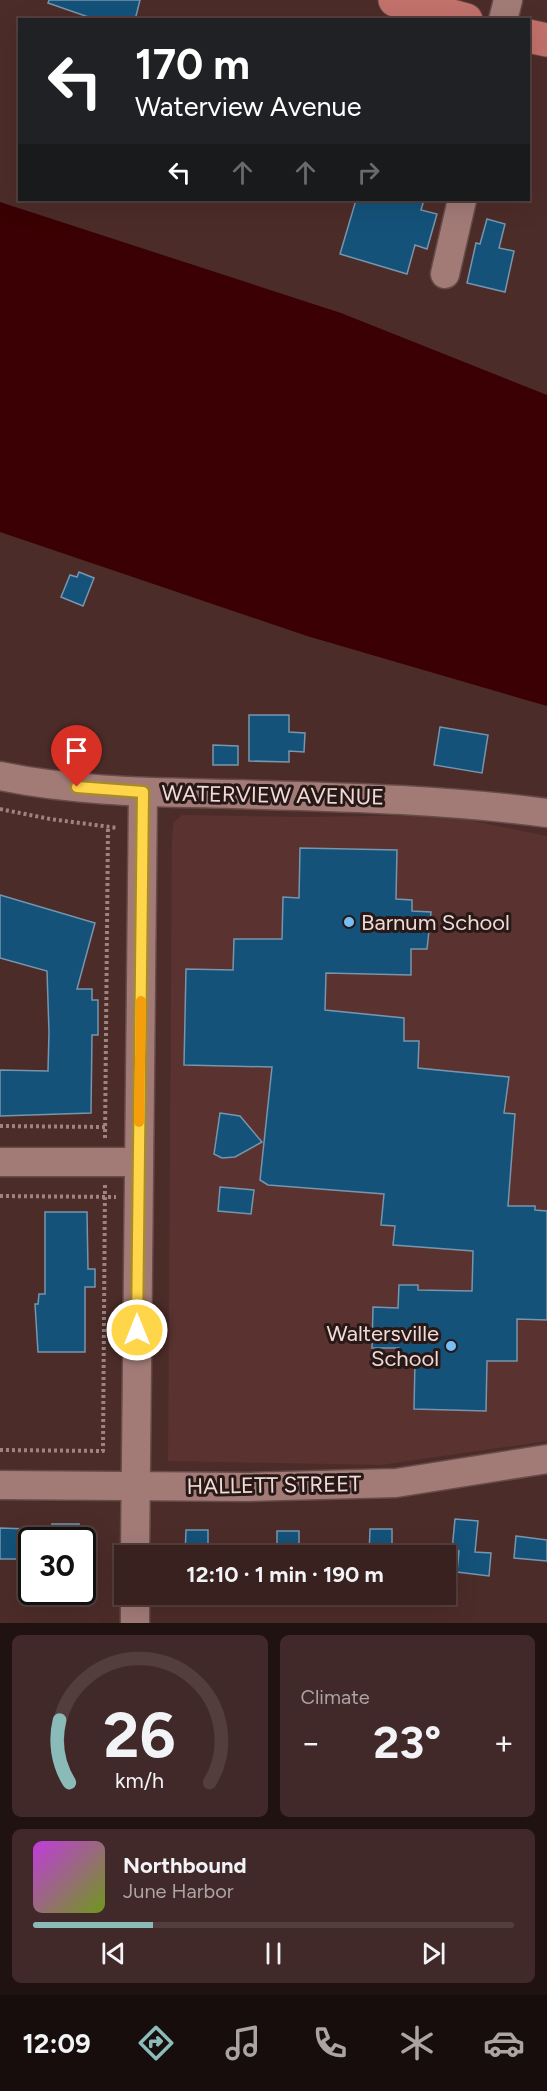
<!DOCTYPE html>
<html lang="en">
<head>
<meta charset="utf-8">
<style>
	:root { --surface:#39211f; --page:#402928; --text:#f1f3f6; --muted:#aba3a4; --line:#533e3d; --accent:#8bbbb9 }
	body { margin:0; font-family:Figtree,sans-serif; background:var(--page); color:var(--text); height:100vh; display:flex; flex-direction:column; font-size:22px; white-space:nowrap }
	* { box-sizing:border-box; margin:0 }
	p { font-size:20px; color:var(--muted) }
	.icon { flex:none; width:33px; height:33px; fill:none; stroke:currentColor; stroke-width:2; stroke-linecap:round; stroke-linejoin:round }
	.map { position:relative; height:1623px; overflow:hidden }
	.side { display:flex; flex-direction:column; gap:12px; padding:12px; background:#1f1211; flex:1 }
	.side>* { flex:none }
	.hud { position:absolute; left:18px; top:18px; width:512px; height:183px; border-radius:0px; box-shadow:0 6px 24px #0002,0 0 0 2px var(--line); background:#202124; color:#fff; overflow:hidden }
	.speed { position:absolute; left:18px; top:1527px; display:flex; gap:12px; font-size:30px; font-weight:700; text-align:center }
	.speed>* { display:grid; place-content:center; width:78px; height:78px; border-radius:50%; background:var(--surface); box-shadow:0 6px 24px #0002,0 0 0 2px var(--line); line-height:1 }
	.speed .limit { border:3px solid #111; border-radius:9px; background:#fff; color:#111 }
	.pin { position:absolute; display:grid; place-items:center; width:51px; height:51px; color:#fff; margin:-62px -26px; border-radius:50% 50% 50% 0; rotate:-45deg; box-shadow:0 0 6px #0007 }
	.pin .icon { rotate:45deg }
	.me { position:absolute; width:66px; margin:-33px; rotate:0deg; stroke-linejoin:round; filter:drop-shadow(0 0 4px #0008) }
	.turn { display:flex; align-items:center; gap:21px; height:126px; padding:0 18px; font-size:27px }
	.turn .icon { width:78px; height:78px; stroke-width:2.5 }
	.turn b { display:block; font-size:42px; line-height:51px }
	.lanes { display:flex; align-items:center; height:57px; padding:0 18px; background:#0003; justify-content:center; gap:30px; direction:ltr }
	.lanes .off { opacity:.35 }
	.big { font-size:45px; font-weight:700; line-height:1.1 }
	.side .card { flex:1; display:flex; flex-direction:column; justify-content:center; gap:9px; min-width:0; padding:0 21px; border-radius:9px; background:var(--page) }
	.side .dial { align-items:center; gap:0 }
	.dial svg { height:156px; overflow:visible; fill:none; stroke:var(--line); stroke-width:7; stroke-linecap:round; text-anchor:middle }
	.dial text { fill:var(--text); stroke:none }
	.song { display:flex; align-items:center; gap:18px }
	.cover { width:72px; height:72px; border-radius:9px; background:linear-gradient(135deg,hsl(290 70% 55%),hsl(80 70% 35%)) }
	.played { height:6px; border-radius:3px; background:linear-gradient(90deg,var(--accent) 25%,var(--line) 25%) }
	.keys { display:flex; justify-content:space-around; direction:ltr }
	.heat { display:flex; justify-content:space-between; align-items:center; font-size:33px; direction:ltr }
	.side .tiles { flex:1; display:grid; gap:12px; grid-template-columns:1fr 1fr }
	.card:last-child { grid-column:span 2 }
	.trip { position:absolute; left:114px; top:1545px; width:342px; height:60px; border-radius:0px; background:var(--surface); box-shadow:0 6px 24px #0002,0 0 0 2px var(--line); font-weight:700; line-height:60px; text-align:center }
	.dock { display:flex; height:96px; justify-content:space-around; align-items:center; background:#170d0c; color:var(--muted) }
	.dock .icon { width:42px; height:42px }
	.dock .on { color:var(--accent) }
	.dock b { font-size:27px; color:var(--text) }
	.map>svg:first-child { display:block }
	.built { fill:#5a322f }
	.water { fill:#3a0003 }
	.building { fill:#14527a; stroke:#7795ac; stroke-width:1.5 }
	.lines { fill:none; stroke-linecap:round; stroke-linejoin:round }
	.minor-casing { stroke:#664b49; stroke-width:31 }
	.major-casing { stroke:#664b49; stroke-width:35 }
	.path { stroke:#9e8380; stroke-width:4; stroke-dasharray:3 3; stroke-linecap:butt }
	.minor { stroke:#a27b77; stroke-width:28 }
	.major { stroke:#c2716b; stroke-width:33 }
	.route-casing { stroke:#a68a30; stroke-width:15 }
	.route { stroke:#ffd54a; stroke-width:10 }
	.slow { stroke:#f59e0b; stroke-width:10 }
	.poi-dot { fill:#77c0f7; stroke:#281917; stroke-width:2 }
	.labels { text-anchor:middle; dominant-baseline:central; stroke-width:6; stroke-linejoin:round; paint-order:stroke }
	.street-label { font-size:22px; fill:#f0dad8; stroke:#281917 }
	.poi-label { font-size:22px; fill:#f0dad8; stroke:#281917; text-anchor:start }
</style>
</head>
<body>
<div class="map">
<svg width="547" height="1623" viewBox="0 0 547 1623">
	<rect width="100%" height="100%" fill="#4c2c29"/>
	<path class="built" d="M182 815 303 817 444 815 547 836V1441L381 1465 168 1461 172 836 174 822Z"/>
	<path class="water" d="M0 202 341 313 547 395V706L307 636 0 532Z"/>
	<g class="building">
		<path d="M49 0H140L135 20H97L48 3Z"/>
		<path d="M356 200H424L421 210 437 214 427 249 415 245 407 274 340 254Z"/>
		<path d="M487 219 505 224 499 248 514 251 505 292 467 283 476 243 480 244Z"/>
		<path d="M79 572 94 578 83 606 61 597 70 575 77 577Z"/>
		<path d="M249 715H289V732L305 733 304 752 289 751V762L249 761Z"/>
		<path d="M440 727 488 735 482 773 434 765Z"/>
		<path d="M213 745 238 746V765H213Z"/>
		<path d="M300 848 397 850 396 899 412 900V911L431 912 427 949H411V975L326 973 325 1010 404 1018V1041H419L418 1068 509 1077 504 1113 515 1114 508 1206H535V1210L547 1211V1320L517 1319V1361H487L486 1411 414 1409 415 1361H399V1348H372L373 1307 398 1308 399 1285H418V1290L472 1291 473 1251 393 1245 395 1226 381 1225 384 1194 268 1185 260 1180 272 1067 184 1065 186 969 233 970 234 939H282L283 897 299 898Z"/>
		<path d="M0 895 95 923 77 989H92V1000H98V1035H92L91 1113 0 1116V1070L48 1071 49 1032 47 971 0 958Z"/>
		<path d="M220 1113 240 1116 262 1142 235 1157 222 1158 214 1154Z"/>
		<path d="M220 1187 254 1190 251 1214 218 1211Z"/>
		<path d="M45 1212H87L88 1269H95V1287H85V1352H38L35 1304H38L39 1294H45Z"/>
		<path d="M455 1519 478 1521 475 1552 491 1553 489 1576 457 1572 459 1551 452 1550Z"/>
		<rect x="52" y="1524" width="27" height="16"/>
		<path d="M0 1528 28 1529 27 1559H0Z"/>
		<path d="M370 1529H392V1556H369Z"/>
		<path d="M186 1530H208V1556H185Z"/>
		<rect x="277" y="1531" width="22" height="25"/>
		<path d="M516 1536 547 1540V1561L514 1558Z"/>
	</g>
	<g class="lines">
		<g class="minor-casing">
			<g id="minor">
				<path d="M503 20 508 0"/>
				<path d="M445 274 462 200"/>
				<path d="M0 776C76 792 155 792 232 794 338 797 442 799 547 813"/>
				<path d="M0 1162H138"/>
				<path d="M0 1485 249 1487 396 1483 547 1459"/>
				<path d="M135 1556 143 792"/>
				<path d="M135 1623V1594"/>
			</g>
		</g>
		<g class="major-casing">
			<g id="major">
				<path d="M395 0 466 20"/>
				<path d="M528 36 547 40"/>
			</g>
		</g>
		<g class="path">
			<path d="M0 809 50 819 118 828"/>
			<path d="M0 1126 105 1127"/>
			<path d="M105 1138 108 826"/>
			<path d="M0 1196 116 1197"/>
			<path d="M0 1450 103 1451 105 1184"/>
		</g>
		<use href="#minor" class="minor"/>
		<use href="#major" class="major"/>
	</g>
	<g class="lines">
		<g class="route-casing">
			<path id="route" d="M77 787 143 792 137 1330"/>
		</g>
		<use href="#route" class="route"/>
		<path class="slow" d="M139 1122 141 1001"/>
	</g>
	<g class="poi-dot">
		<circle cx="349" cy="922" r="6"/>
		<circle cx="451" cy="1346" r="6"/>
	</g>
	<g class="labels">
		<g class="street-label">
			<text transform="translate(273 795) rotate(1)">WATERVIEW AVENUE</text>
			<text transform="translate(274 1485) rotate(-1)">HALLETT STREET</text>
		</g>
		<g class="poi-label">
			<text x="361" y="922">Barnum School</text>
			<text x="439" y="1333" text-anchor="end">Waltersville<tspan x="439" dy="25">School</tspan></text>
		</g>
	</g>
</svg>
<div class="speed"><div class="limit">30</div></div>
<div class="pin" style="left:77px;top:787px;background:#d93025"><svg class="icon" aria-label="arrive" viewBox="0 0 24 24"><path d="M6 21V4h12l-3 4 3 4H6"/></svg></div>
<svg class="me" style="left:137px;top:1330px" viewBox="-20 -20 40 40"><circle r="17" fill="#ffd54a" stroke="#fff" stroke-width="3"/><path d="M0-11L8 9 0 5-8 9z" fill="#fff"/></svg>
<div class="trip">12:10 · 1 min · 190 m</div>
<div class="hud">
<div class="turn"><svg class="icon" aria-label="left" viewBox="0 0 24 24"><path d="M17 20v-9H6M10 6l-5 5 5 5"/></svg><div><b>170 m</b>Waterview Avenue</div></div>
<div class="lanes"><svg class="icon" aria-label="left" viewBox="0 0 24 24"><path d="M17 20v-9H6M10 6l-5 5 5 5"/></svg><svg class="icon off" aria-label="ahead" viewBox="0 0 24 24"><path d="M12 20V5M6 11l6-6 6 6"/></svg><svg class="icon off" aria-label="ahead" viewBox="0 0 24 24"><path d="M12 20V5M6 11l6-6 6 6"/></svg><svg class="icon off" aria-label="right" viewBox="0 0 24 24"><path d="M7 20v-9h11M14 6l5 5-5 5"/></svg></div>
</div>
</div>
<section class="side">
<div class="tiles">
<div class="card dial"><svg viewBox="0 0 100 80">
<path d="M14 69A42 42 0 1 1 86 69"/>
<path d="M14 69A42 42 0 0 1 9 37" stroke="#8bbbb9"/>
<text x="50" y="56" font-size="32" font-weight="700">26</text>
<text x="50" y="72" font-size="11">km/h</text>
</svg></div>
<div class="card"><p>Climate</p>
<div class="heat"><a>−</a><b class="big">23°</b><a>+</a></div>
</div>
<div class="card">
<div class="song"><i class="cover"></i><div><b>Northbound</b><p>June Harbor</p></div></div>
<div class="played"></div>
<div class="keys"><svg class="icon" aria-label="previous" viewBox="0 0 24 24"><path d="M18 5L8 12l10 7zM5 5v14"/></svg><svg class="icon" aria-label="pause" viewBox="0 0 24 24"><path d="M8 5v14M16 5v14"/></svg><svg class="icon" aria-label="next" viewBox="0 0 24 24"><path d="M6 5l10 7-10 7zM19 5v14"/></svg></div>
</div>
</div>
</section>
<nav class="dock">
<b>12:09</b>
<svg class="icon on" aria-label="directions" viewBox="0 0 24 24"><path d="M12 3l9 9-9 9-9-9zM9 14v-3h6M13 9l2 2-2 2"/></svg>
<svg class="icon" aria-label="music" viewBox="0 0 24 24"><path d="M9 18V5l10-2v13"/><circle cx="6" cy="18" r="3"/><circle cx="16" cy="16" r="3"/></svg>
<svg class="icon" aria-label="phone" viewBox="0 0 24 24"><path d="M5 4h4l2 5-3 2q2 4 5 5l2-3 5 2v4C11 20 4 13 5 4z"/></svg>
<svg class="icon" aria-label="climate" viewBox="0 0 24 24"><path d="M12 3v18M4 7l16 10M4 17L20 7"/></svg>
<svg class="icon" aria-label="car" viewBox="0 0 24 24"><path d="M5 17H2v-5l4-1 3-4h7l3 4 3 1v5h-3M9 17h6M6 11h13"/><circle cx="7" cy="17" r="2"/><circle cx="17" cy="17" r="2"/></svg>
</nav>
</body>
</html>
